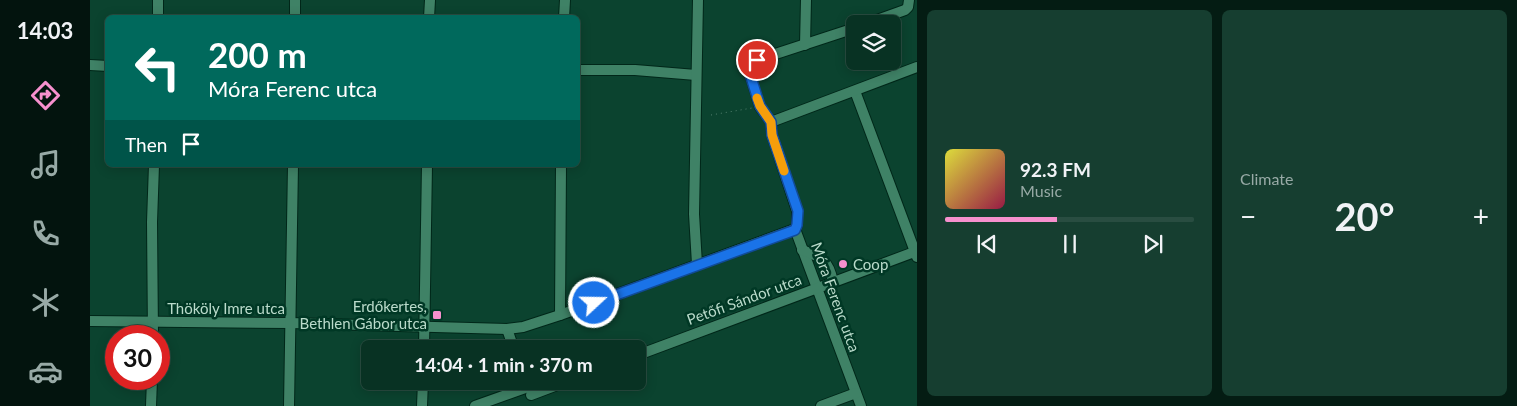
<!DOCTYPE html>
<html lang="en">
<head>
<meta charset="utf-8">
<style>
	:root { --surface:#083223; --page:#163e30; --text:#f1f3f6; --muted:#98aaa6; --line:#294d41; --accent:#f790ce }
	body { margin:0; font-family:Lato,sans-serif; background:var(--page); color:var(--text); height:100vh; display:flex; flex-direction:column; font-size:19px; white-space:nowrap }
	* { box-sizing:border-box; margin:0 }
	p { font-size:16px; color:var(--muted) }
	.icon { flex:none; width:28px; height:28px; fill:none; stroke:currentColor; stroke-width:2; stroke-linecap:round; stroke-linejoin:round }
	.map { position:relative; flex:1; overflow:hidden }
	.panel { display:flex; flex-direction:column; gap:10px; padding:10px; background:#041c13; width:600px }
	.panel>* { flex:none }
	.top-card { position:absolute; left:15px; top:15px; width:475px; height:152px; border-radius:8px; box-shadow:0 2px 12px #0003,0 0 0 1px var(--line); background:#00695c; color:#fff; overflow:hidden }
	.fabs { position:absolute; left:756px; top:15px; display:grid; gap:10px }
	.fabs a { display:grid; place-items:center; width:55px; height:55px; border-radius:8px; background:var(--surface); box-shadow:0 2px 12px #0003,0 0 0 1px var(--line); font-size:25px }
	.speed { position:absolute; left:15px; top:325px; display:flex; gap:10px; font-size:25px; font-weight:700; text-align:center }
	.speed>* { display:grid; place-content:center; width:65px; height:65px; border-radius:50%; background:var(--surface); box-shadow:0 2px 12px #0003,0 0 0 1px var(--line); line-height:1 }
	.speed .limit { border:8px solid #d22; background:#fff; color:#111 }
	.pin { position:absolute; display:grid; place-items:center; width:42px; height:42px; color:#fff; margin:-21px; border:2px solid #fff; border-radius:50%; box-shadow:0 1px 5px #0007 }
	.me { position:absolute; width:55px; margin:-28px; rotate:69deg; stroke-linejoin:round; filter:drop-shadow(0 0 4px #0008) }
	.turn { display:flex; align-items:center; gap:18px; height:105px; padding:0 20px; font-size:22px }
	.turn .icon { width:65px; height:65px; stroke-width:2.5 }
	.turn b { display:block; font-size:35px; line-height:42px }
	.then { display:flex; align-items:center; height:48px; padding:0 20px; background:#0003; gap:10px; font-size:19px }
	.big { font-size:38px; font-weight:700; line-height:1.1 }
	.panel .tile { flex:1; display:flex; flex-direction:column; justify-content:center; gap:8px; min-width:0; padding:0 18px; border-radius:8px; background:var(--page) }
	.song { display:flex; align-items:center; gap:15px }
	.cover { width:60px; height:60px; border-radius:8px; background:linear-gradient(135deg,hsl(60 70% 55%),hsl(340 70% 35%)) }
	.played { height:5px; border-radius:2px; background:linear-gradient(90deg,var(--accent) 45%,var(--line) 45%) }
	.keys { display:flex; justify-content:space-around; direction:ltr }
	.heat { display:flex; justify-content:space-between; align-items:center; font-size:28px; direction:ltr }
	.panel .tiles { flex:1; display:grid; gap:10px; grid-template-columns:repeat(2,1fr) }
	.trip { position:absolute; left:271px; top:340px; width:285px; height:50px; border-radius:8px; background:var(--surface); box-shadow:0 2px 12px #0003,0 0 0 1px var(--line); font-weight:700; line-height:50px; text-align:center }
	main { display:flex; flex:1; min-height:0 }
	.tab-bar { display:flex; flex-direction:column; width:90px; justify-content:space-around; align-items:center; background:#03140e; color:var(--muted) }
	.tab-bar .icon { width:35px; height:35px }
	.tab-bar .active { color:var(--accent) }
	.tab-bar b { font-size:22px; color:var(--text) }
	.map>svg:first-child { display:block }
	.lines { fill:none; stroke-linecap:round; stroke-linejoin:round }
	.minor-casing { stroke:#012719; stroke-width:12 }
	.path { stroke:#53816f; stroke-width:1; stroke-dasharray:1 4; stroke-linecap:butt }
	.minor { stroke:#3f8266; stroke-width:10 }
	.route-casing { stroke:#114b97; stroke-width:12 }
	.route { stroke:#1a73e8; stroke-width:9 }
	.slow { stroke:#f59e0b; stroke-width:9 }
	.poi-dot { fill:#f790ce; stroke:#003825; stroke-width:2 }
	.labels { text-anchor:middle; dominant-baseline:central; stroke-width:5; stroke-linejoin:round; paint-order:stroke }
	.poi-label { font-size:15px; fill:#badbcb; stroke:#003825; text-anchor:start }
	.street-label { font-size:15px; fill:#badbcb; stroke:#003825 }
</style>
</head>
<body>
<main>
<nav class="tab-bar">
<b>14:03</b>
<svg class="icon active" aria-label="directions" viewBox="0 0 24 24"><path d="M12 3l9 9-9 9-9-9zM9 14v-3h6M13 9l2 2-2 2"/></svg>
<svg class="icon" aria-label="music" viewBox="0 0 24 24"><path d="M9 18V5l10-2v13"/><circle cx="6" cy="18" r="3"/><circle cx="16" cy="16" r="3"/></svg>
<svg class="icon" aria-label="phone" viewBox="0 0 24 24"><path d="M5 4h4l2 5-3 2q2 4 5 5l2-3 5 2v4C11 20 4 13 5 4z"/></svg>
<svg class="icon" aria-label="climate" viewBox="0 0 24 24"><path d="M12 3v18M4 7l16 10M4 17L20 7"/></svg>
<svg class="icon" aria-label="car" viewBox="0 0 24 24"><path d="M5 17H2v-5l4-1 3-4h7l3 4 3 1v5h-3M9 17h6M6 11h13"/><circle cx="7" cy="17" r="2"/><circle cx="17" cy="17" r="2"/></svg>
</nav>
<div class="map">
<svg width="827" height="406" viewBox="0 0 827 406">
	<rect width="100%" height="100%" fill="#0b432f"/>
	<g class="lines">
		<g class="minor-casing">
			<g id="minor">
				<path d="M68 18V0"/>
				<path d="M205 18V0"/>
				<path d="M339 18 340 0"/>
				<path d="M474 18 475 0"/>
				<path d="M776 24 815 10 818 7 819 0"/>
				<path d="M765 28 667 60 662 63 660 68V74L670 107 681 122 682 135 707 211V225L705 229 771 406"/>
				<path d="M715 45 716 0"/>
				<path d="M0 65 18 66"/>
				<path d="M488 70H545L606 75"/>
				<path d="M765 91 827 257"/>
				<path d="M681 122 827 67"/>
				<path d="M712 250C732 257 739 261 743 282"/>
				<path d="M607 264 604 214 608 0"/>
				<path d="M470 315 471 165"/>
				<path d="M0 321 200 323 417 329 433 327 470 315 705 229"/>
				<path d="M417 329 424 349"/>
				<path d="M63 336 62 222 64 165"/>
				<path d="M334 349 337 165"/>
				<path d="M548 355 827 251"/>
				<path d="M441 395 478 381"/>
				<path d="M61 406 62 379"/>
				<path d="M199 406 203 165"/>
				<path d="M332 406 333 381"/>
				<path d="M385 406 438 387"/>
				<path d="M731 406 766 393"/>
			</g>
		</g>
		<path class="path" d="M621 115 662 108"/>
		<use href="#minor" class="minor"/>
	</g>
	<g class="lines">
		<g class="route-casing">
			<path id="route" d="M504 303 705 230 707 225 708 211 682 135 681 122 670 106 660 74V68L662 63 667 60"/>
		</g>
		<use href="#route" class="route"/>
		<path class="slow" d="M667 98 670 106 681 122 682 135 694 171"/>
	</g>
	<g class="poi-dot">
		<circle cx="753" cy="264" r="5"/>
		<rect x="342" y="310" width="10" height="10" rx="2.5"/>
	</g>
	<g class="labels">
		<g class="poi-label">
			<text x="763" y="264">Coop</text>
			<text x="337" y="306" text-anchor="end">Erdőkertes,<tspan x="337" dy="17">Bethlen Gábor utca</tspan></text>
		</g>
		<g class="street-label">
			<text transform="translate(746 297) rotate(70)">Móra Ferenc utca</text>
			<text transform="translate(654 299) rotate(-20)">Petőfi Sándor utca</text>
			<text x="136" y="308">Thököly Imre utca</text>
		</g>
	</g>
</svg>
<div class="fabs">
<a><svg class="icon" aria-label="layers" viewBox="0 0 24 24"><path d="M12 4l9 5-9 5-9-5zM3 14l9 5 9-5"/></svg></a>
</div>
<div class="speed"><div class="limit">30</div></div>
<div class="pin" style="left:667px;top:60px;background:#d93025"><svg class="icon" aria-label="arrive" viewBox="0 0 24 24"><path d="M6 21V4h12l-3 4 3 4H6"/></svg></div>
<svg class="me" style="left:504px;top:303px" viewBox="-20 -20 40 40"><circle r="17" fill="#1a73e8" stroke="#fff" stroke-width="3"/><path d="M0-11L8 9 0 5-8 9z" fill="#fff"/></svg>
<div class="trip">14:04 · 1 min · 370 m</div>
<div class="top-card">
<div class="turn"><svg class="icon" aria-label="left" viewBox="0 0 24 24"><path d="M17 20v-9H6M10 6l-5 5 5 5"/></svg><div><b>200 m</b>Móra Ferenc utca</div></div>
<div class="then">Then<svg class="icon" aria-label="arrive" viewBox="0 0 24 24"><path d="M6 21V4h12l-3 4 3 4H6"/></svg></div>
</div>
</div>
<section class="panel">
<div class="tiles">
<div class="tile">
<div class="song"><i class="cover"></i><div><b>92.3 FM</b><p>Music</p></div></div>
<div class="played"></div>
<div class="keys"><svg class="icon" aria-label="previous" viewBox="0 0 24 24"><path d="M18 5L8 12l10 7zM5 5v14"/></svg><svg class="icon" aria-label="pause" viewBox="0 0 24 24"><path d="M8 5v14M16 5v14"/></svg><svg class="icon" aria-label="next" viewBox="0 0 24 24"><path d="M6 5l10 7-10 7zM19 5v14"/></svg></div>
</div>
<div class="tile"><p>Climate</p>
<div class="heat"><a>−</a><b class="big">20°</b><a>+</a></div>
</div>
</div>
</section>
</main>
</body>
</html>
